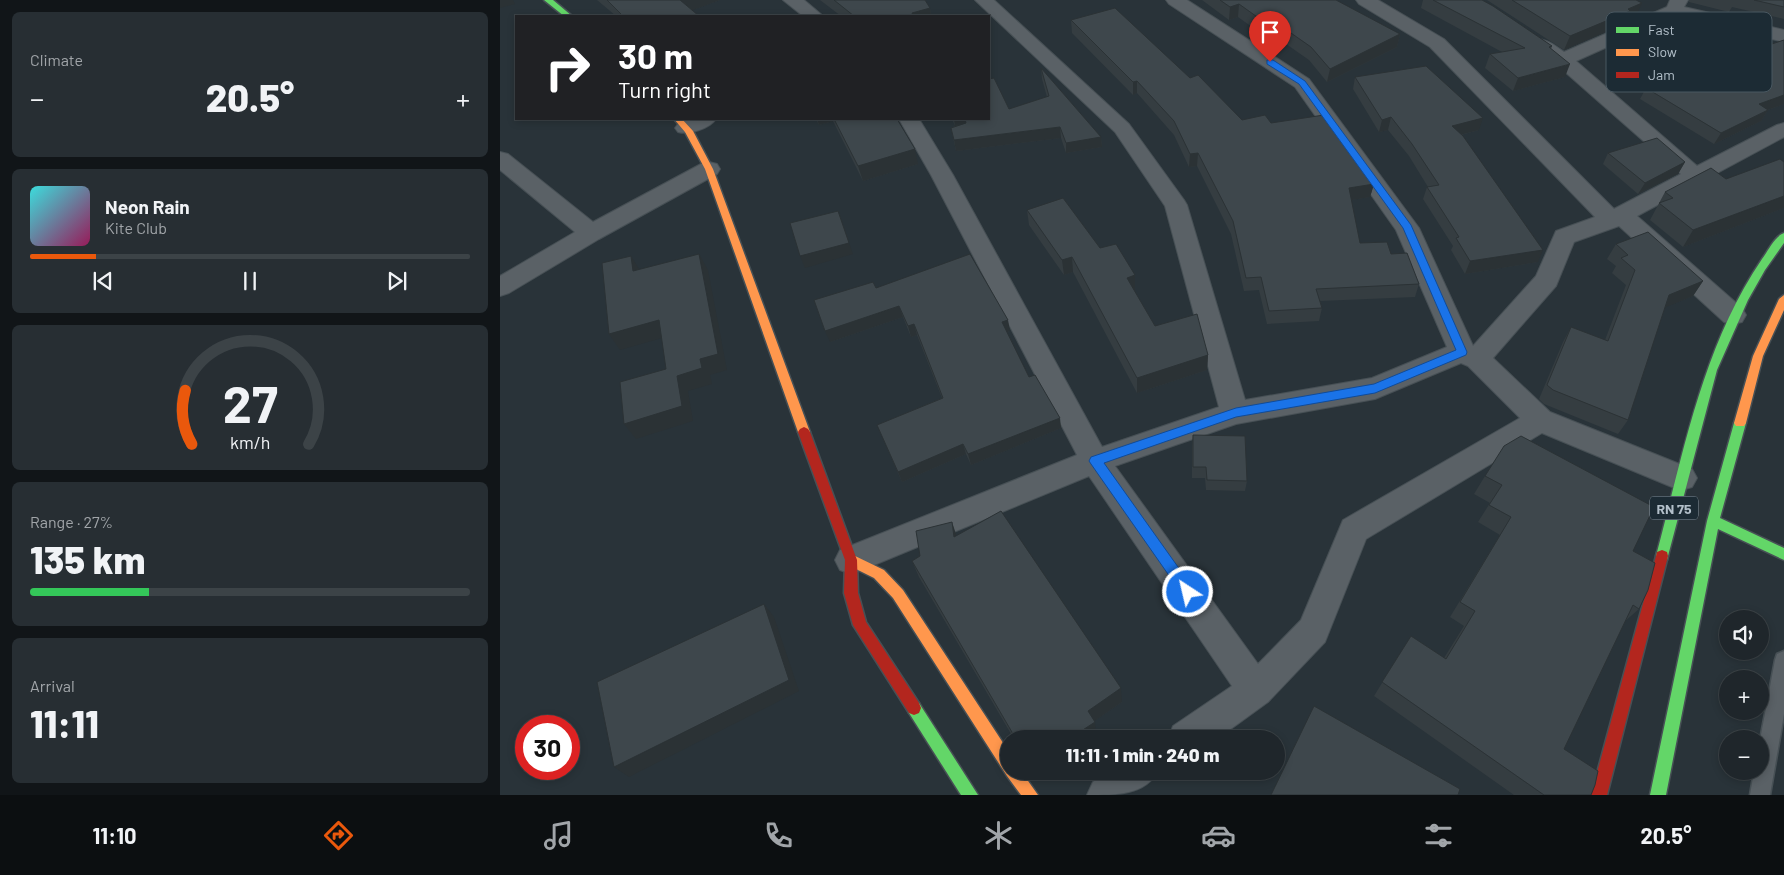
<!DOCTYPE html>
<html lang="en">
<head>
<meta charset="utf-8">
<style>
	:root { --surface:#1f262b; --page:#272e33; --text:#f1f3f6; --muted:#a1a5a9; --line:#3c4347; --accent:#ea580c }
	body { margin:0; font-family:Barlow,sans-serif; background:var(--page); color:var(--text); height:100vh; display:flex; flex-direction:column; font-size:19px; white-space:nowrap }
	* { box-sizing:border-box; margin:0 }
	p { font-size:16px; color:var(--muted) }
	.icon { flex:none; width:28px; height:28px; fill:none; stroke:currentColor; stroke-width:2; stroke-linecap:round; stroke-linejoin:round }
	.map { position:relative; flex:1; overflow:hidden }
	.sheet { display:flex; flex-direction:column; gap:12px; padding:12px; background:#111518; width:500px }
	.sheet>* { flex:none }
	.hud { position:absolute; left:15px; top:15px; width:475px; height:105px; border-radius:0px; box-shadow:0 2px 8px #0003,0 0 0 1px var(--line); background:#202124; color:#fff; overflow:hidden }
	.fabs { position:absolute; left:1219px; top:610px; display:grid; gap:10px }
	.fabs a { display:grid; place-items:center; width:50px; height:50px; border-radius:50%; background:var(--surface); box-shadow:0 2px 8px #0003,0 0 0 1px var(--line); font-size:25px }
	.speed { position:absolute; left:15px; top:715px; display:flex; gap:10px; font-size:25px; font-weight:700; text-align:center }
	.speed>* { display:grid; place-content:center; width:65px; height:65px; border-radius:50%; background:var(--surface); box-shadow:0 2px 8px #0003,0 0 0 1px var(--line); line-height:1 }
	.speed .limit { border:8px solid #d22; background:#fff; color:#111 }
	.pin { position:absolute; display:grid; place-items:center; width:42px; height:42px; color:#fff; margin:-51px -21px; border-radius:50% 50% 50% 0; rotate:-45deg; box-shadow:0 0 5px #0007 }
	.pin .icon { rotate:45deg }
	.me { position:absolute; width:55px; margin:-28px; rotate:325deg; stroke-linejoin:round; filter:drop-shadow(0 0 4px #0008) }
	.turn { display:flex; align-items:center; gap:18px; height:105px; padding:0 20px; font-size:22px }
	.turn .icon { width:65px; height:65px; stroke-width:2.5 }
	.turn b { display:block; font-size:35px; line-height:42px }
	.big { font-size:38px; font-weight:800; line-height:1.1 }
	.sheet .tile { flex:1; display:flex; flex-direction:column; justify-content:center; gap:8px; min-width:0; padding:0 18px; border-radius:8px; background:var(--page) }
	.sheet .dial { align-items:center; gap:0 }
	.dial svg { height:130px; overflow:visible; fill:none; stroke:var(--line); stroke-width:7; stroke-linecap:round; text-anchor:middle }
	.dial text { fill:var(--text); stroke:none }
	.song { display:flex; align-items:center; gap:15px }
	.cover { width:60px; height:60px; border-radius:8px; background:linear-gradient(135deg,hsl(180 70% 55%),hsl(330 70% 35%)) }
	.played { height:5px; border-radius:2px; background:linear-gradient(90deg,var(--accent) 15%,var(--line) 15%) }
	.keys { display:flex; justify-content:space-around; direction:ltr }
	.heat { display:flex; justify-content:space-between; align-items:center; font-size:28px; direction:ltr }
	.charge { height:8px; border-radius:4px; background:linear-gradient(90deg,#34c759 27%,var(--line) 0) }
	.trip { position:absolute; left:500px; top:730px; width:285px; height:50px; border-radius:25px; background:var(--surface); box-shadow:0 2px 8px #0003,0 0 0 1px var(--line); font-weight:800; line-height:50px; text-align:center }
	.dock { display:flex; height:80px; justify-content:space-around; align-items:center; background:#0c0f11; color:var(--muted) }
	.dock .icon { width:35px; height:35px }
	.dock .active { color:var(--accent) }
	.dock b { font-size:22px; color:var(--text) }
	main { display:flex; flex:1; min-height:0 }
	.map>svg:first-child { display:block }
	.lines { fill:none; stroke-linecap:round; stroke-linejoin:round }
	.lane-casing { stroke:#475055; stroke-width:3 }
	.street-casing { stroke:#475055; stroke-width:2 }
	.fast-casing { stroke:#475055; stroke-width:3 }
	.slow-casing { stroke:#475055; stroke-width:3 }
	.jam-casing { stroke:#475055; stroke-width:3 }
	.lane { fill:#5a6166; fill-rule:evenodd }
	.street { fill:#5a6166; fill-rule:evenodd }
	.fast { fill:#63d668; fill-rule:evenodd }
	.slow { fill:#ff974d; fill-rule:evenodd }
	.jam { fill:#b3261e; fill-rule:evenodd }
	.wall { fill:#353d41 }
	.shaded-wall { fill:#2b3235 }
	.building { fill:#3e474c; stroke:#2b3235 }
	.route { fill:#1a73e8; stroke:#114b97 }
	.labels { text-anchor:middle; dominant-baseline:central; stroke-width:5; stroke-linejoin:round; paint-order:stroke }
	.shield { fill:#1c2b34; stroke:#86939d; stroke-width:1 }
	.shield-label { font-size:14px; font-weight:bold; fill:#b3c0ca }
	.key { fill:#1c2b34; stroke:#495861; stroke-width:1 }
	.key-label { font-size:14px; fill:#b3c0ca }
</style>
</head>
<body>
<main>
<section class="sheet">
<div class="tile"><p>Climate</p>
<div class="heat"><a>−</a><b class="big">20.5°</b><a>+</a></div>
</div>
<div class="tile">
<div class="song"><i class="cover"></i><div><b>Neon Rain</b><p>Kite Club</p></div></div>
<div class="played"></div>
<div class="keys"><svg class="icon" aria-label="previous" viewBox="0 0 24 24"><path d="M18 5L8 12l10 7zM5 5v14"/></svg><svg class="icon" aria-label="pause" viewBox="0 0 24 24"><path d="M8 5v14M16 5v14"/></svg><svg class="icon" aria-label="next" viewBox="0 0 24 24"><path d="M6 5l10 7-10 7zM19 5v14"/></svg></div>
</div>
<div class="tile dial"><svg viewBox="0 0 100 80">
<path d="M14 69A42 42 0 1 1 86 69"/>
<path d="M14 69A42 42 0 0 1 10 36" stroke="#ea580c"/>
<text x="50" y="56" font-size="32" font-weight="700">27</text>
<text x="50" y="72" font-size="11">km/h</text>
</svg></div>
<div class="tile"><p>Range · 27%</p><b class="big">135 km</b><div class="charge"></div></div>
<div class="tile"><p>Arrival</p><b class="big">11:11</b></div>
</section>
<div class="map">
<svg width="1284" height="795" viewBox="0 0 1284 795">
	<rect width="100%" height="100%" fill="#293339"/>
	<g class="lines">
		<g class="lane-casing">
			<path id="lane" d="M1284 651V714L1270 795H1250L1254 771H1260V740L1275 660 1277 654Z"/>
		</g>
		<g class="street-casing">
			<g id="street">
				<path d="M283 0H304L323 16H303Z"/>
				<path d="M475 0H494L629 124 684 200 687 205 745 400 872 378 947 347 896 230 795 87 669 4 666 0H687L809 79 919 228 973 346 1036 276 1056 231 1095 217 930 47 859 4 856 0H878L944 39 1114 209 1181 174 1056 64 1032 48 1030 44 1032 40C1045 37 1054 45 1064 52L1167 7 1170 0H1188L1184 7 1284 30V42L1176 16 1076 61 1197 166 1277 125 1284 123V137L1137 216 1242 308 1246 315 1242 322 1233 324 1224 322 1119 226 1074 242 1056 286 993 358 1050 412 1192 469 1197 478 1192 487 1182 490 1172 487 1042 433 866 539 825 642 768 702 717 739H668L673 726 732 686 589 476 362 570 351 574 340 570 335 560 340 550 577 455 431 175 399 119H419L453 175 602 447 719 407 665 206 615 132ZM961 363 968 366 1020 418 843 520 801 620 758 664 615 466 736 424 875 399Z"/>
				<path d="M189 119H216C209 129 189 135 178 132L175 128 178 124Z"/>
				<path d="M0 152 8 154 93 222 201 164 209 162 217 164 220 169 217 174 99 239 9 293 0 296V276L75 232 0 170Z"/>
				<path d="M608 771H658C645 795 617 795 587 795L593 782Z"/>
			</g>
		</g>
		<g class="fast-casing">
			<g id="fast">
				<path d="M44 0H53L72 16H64Z"/>
				<path d="M1284 233V243L1265 270 1248 300 1217 370 1168 556 1167 560 1162 562 1157 560 1156 556C1183 455 1202 347 1262 259 1268 251 1275 236 1284 233Z"/>
				<path d="M1240 418 1244 420 1246 423 1220 518 1284 548V560L1218 529 1166 795H1150L1207 521 1234 423 1236 420Z"/>
				<path d="M414 701 419 703 478 795H461L409 713 407 708 409 703Z"/>
			</g>
		</g>
		<g class="slow-casing">
			<g id="slow">
				<path d="M174 119H182L193 131 213 169 310 432 308 435H300L298 432 205 169 185 132Z"/>
				<path d="M1284 295V310L1263 356 1246 423 1244 426H1236L1234 423 1253 356 1279 299Z"/>
				<path d="M351 554 384 570 403 590 509 752V771H521L538 795H521L507 776 393 598 374 578 346 564 345 560 346 556Z"/>
			</g>
		</g>
		<g class="jam-casing">
			<g id="jam">
				<path d="M304 427 308 429 310 432 357 560 358 593 366 622 419 703 421 708 419 713 414 715 409 713 353 625 344 593 345 560 298 432 300 429Z"/>
				<path d="M1162 550 1167 552 1168 556 1107 795H1091L1156 556 1157 552Z"/>
			</g>
		</g>
		<use href="#lane" class="lane"/>
		<use href="#street" class="street"/>
		<use href="#fast" class="fast"/>
		<use href="#slow" class="slow"/>
		<use href="#jam" class="jam"/>
	</g>
	<g class="wall">
		<path d="M97 0H220L192 10 199 16H116L109 10Z"/>
		<path d="M320 0H425L430 8 431 16H341Z"/>
		<path d="M702 0H836L900 34 897 47 827 82 809 60 766 30 759 32 738 17 729 20Z"/>
		<path d="M923 0H982L1052 46 1051 49 1065 77 1013 91 985 68 990 54 1002 52 921 8Z"/>
		<path d="M987 0H1136V16L1125 21 1124 24 1064 50Z"/>
		<path d="M1189 0H1284V19L1232 7 1229 12 1189 2Z"/>
		<path d="M571 20 690 78 742 120 771 123 874 184 870 197 851 200 860 243 891 254 919 284 915 297 820 301 822 308 819 321 767 324 759 290 744 291 731 234 697 166 689 167 674 135 637 93 633 95 572 33Z"/>
		<path d="M1284 40V104L1268 110 1261 121 1214 144 1140 99 1146 88 1217 62Z"/>
		<path d="M541 68 601 137 602 147 566 153 561 138 456 151 451 128 455 126 452 119H489L509 109 547 97 542 79Z"/>
		<path d="M855 77 979 130 961 135 1038 262 965 274 951 250 953 246 923 199 927 187H928L909 156 888 130 879 132 853 89Z"/>
		<path d="M316 119H397L418 164 363 181 333 121 319 125Z"/>
		<path d="M1108 153 1185 162 1178 174 1138 194 1103 164Z"/>
		<path d="M1284 162V208L1183 247 1150 220 1165 192 1226 179Z"/>
		<path d="M527 210 600 248 635 275 634 291 655 326 708 355 707 370 637 393 573 272 564 275 529 225Z"/>
		<path d="M1116 244 1203 281 1193 296 1165 307 1128 420 1118 434 1044 404 1039 399 1063 342 1071 327 1105 340 1126 285 1112 273 1116 266 1107 259Z"/>
		<path d="M376 288 510 331 507 332 529 377 561 428 471 465 466 454 402 482 377 425 442 398 417 335 411 337 403 317 330 342Z"/>
		<path d="M693 435 747 481 745 491 706 490 705 478H692V446Z"/>
		<path d="M985 476 1133 551 1139 609 1124 622 1064 749 1091 795H1014L874 696 911 636 944 658 964 626 950 617 1000 535 978 522 990 503 974 494Z"/>
		<path d="M456 536 622 702 594 721 596 734 590 739H514L419 577 412 561Z"/>
	</g>
	<g class="shaded-wall">
		<path d="M0 0H13L15 4 0 8Z"/>
		<path d="M179 0H220L185 13Z"/>
		<path d="M1142 3 1136 16 1125 21 1124 24 1064 50 1070 36Z"/>
		<path d="M739 4 738 17 729 20 730 7Z"/>
		<path d="M430 8 431 16H413L412 13Z"/>
		<path d="M768 17 766 30 759 32 760 19Z"/>
		<path d="M900 34 897 47 827 82 830 69Z"/>
		<path d="M1070 64 1065 77 1013 91 1018 78Z"/>
		<path d="M637 81V93L633 95V82Z"/>
		<path d="M1284 95V104L1251 116 1259 104Z"/>
		<path d="M1268 110 1261 121 1214 144 1221 133Z"/>
		<path d="M891 117 888 130 879 132 882 120Z"/>
		<path d="M983 118 979 130 948 138 952 126Z"/>
		<path d="M317 119H332L333 121 319 125Z"/>
		<path d="M454 119H466V124L455 126Z"/>
		<path d="M560 127 561 138 456 151 454 140Z"/>
		<path d="M601 137 602 147 566 153V143Z"/>
		<path d="M415 149 418 164 363 181 358 166Z"/>
		<path d="M698 153 697 166 689 167 690 154Z"/>
		<path d="M1185 162 1178 174 1138 194 1145 183Z"/>
		<path d="M874 184 870 197 846 201 849 188Z"/>
		<path d="M1284 196V208L1183 247 1193 230Z"/>
		<path d="M338 211 353 254 305 268 300 256Z"/>
		<path d="M1043 250 1038 262 965 274 970 261Z"/>
		<path d="M199 254 208 270 227 370 210 375 212 384 188 391 193 421 136 439 124 424 177 376 200 359Z"/>
		<path d="M131 256 141 272 133 271Z"/>
		<path d="M572 257 573 272 564 275 562 260Z"/>
		<path d="M635 275V291L627 293V278Z"/>
		<path d="M1203 281 1193 296 1159 310 1169 295Z"/>
		<path d="M399 306 403 317 330 342 325 331Z"/>
		<path d="M159 320 169 336 120 350 109 334Z"/>
		<path d="M508 320 510 331 504 333 502 322Z"/>
		<path d="M414 324 417 335 411 337 408 326Z"/>
		<path d="M708 355 707 370 637 393V378Z"/>
		<path d="M560 418 561 428 471 465 468 454Z"/>
		<path d="M463 444 466 454 402 482 398 472Z"/>
		<path d="M452 522 458 540 454 537Z"/>
		<path d="M264 604 274 617 299 691 129 777 114 767Z"/>
		<path d="M621 688 622 702 590 724 588 711Z"/>
		<path d="M595 722 596 734 590 739H569Z"/>
	</g>
	<g class="building">
		<path d="M107 0H180L199 16H123Z"/>
		<path d="M334 0H425L430 8 412 13 413 16H354Z"/>
		<path d="M720 0H836L900 34 830 69 811 47 768 17 760 19 739 4 730 7Z"/>
		<path d="M933 0H982L993 6 1052 46 1049 47 1070 64 1018 78 990 54 1025 48Z"/>
		<path d="M1012 0H1136L1142 3 1128 9 1130 11 1070 36Z"/>
		<path d="M1254 0H1284V7Z"/>
		<path d="M615 8 690 78 698 75 742 120 765 115 771 123 824 115 874 184 849 188 860 243 887 242 891 254 907 253 919 284 816 289 822 308 769 311 761 277 746 278 733 221 698 153 690 154 674 121 637 81 633 82 571 20Z"/>
		<path d="M1284 40V95L1259 104 1268 110 1221 133 1146 88 1219 56 1217 62Z"/>
		<path d="M926 66 983 118 952 126 963 136 1043 250 970 261 956 238 959 237 927 187 939 185 912 144 891 117 882 120 855 77Z"/>
		<path d="M541 68 601 137 566 143 560 127 454 140 451 128 466 123 465 119H489V79L494 78 509 109 549 96Z"/>
		<path d="M334 119H397L415 149 358 166Z"/>
		<path d="M1157 138 1185 162 1145 183 1108 153Z"/>
		<path d="M1280 159 1284 162V196L1193 230 1159 203 1173 198 1165 192 1211 168 1226 179Z"/>
		<path d="M563 198 600 248 616 244 635 275 627 278 655 326 697 314 708 355 637 378 572 257 562 260 527 210Z"/>
		<path d="M338 211 349 243 300 256 290 223Z"/>
		<path d="M1148 232 1203 281 1169 295 1128 420 1053 390 1047 385 1071 327 1108 341 1135 270 1121 258 1128 255 1116 244Z"/>
		<path d="M199 254 218 354 200 359 202 368 177 376 182 406 124 424 120 382 166 369 159 320 109 334 102 263 131 256 133 271Z"/>
		<path d="M470 254 508 320 502 322 529 377 535 375 560 418 468 454 463 444 398 472 377 425 443 398 414 324 408 326 399 306 325 331 314 300 373 282 376 288Z"/>
		<path d="M693 435 745 436 747 481 707 480 706 467H693Z"/>
		<path d="M1021 436 1154 507 1133 551 1155 563 1148 590 1139 609 1133 605 1064 749 1098 771 1095 785 1091 795H1044L882 682 911 636 946 659 975 611 960 602 1011 517 989 505 1002 485 985 476 1004 446Z"/>
		<path d="M501 511 621 688 588 711 595 722 569 739H516L412 561 420 556 416 531 452 522 454 537Z"/>
		<path d="M264 604 289 680 114 767 97 682Z"/>
		<path d="M814 706 960 789 958 795H771Z"/>
	</g>
	<path class="route" d="M767 60H773L805 81 911 225 967 352 966 355 875 393 736 417 604 463 693 588 695 592 693 597 688 598 684 597 591 464 589 461 591 457 736 408 874 384 956 350 903 228 799 84 767 64Z"/>
	<g class="labels">
		<rect class="shield" x="1150" y="496.5" width="48" height="23" rx="4"/>
		<g class="shield-label">
			<text x="1174" y="508">RN 75</text>
		</g>
	</g>
	<rect x="1106" y="12" width="166" height="80" rx="8" class="key"/>
	<rect x="1116" y="27" width="23" height="6" fill="#63d668"/>
	<rect x="1116" y="49" width="23" height="7" fill="#ff974d"/>
	<rect x="1116" y="72" width="23" height="6" fill="#b3261e"/>
	<g class="key-label">
		<text x="1148" y="35">Fast</text>
		<text x="1148" y="57">Slow</text>
		<text x="1148" y="80">Jam</text>
	</g>
</svg>
<div class="fabs">
<a><svg class="icon" aria-label="sound" viewBox="0 0 24 24"><path d="M4 9h4l5-4v14l-5-4H4zM17 9q2 3 0 6"/></svg></a>
<a>+</a>
<a>−</a>
</div>
<div class="speed"><div class="limit">30</div></div>
<div class="pin" style="left:770px;top:62px;background:#d93025"><svg class="icon" aria-label="arrive" viewBox="0 0 24 24"><path d="M6 21V4h12l-3 4 3 4H6"/></svg></div>
<svg class="me" style="left:688px;top:592px" viewBox="-20 -20 40 40"><circle r="17" fill="#1a73e8" stroke="#fff" stroke-width="3"/><path d="M0-11L8 9 0 5-8 9z" fill="#fff"/></svg>
<div class="trip">11:11 · 1 min · 240 m</div>
<div class="hud">
<div class="turn"><svg class="icon" aria-label="right" viewBox="0 0 24 24"><path d="M7 20v-9h11M14 6l5 5-5 5"/></svg><div><b>30 m</b>Turn right</div></div>
</div>
</div>
</main>
<nav class="dock">
<b>11:10</b>
<svg class="icon active" aria-label="directions" viewBox="0 0 24 24"><path d="M12 3l9 9-9 9-9-9zM9 14v-3h6M13 9l2 2-2 2"/></svg>
<svg class="icon" aria-label="music" viewBox="0 0 24 24"><path d="M9 18V5l10-2v13"/><circle cx="6" cy="18" r="3"/><circle cx="16" cy="16" r="3"/></svg>
<svg class="icon" aria-label="phone" viewBox="0 0 24 24"><path d="M5 4h4l2 5-3 2q2 4 5 5l2-3 5 2v4C11 20 4 13 5 4z"/></svg>
<svg class="icon" aria-label="climate" viewBox="0 0 24 24"><path d="M12 3v18M4 7l16 10M4 17L20 7"/></svg>
<svg class="icon" aria-label="car" viewBox="0 0 24 24"><path d="M5 17H2v-5l4-1 3-4h7l3 4 3 1v5h-3M9 17h6M6 11h13"/><circle cx="7" cy="17" r="2"/><circle cx="17" cy="17" r="2"/></svg>
<svg class="icon" aria-label="filters" viewBox="0 0 24 24"><path d="M4 7h16M4 17h16"/><circle cx="9" cy="7" r="2"/><circle cx="15" cy="17" r="2"/></svg>
<b>20.5°</b>
</nav>
</body>
</html>
